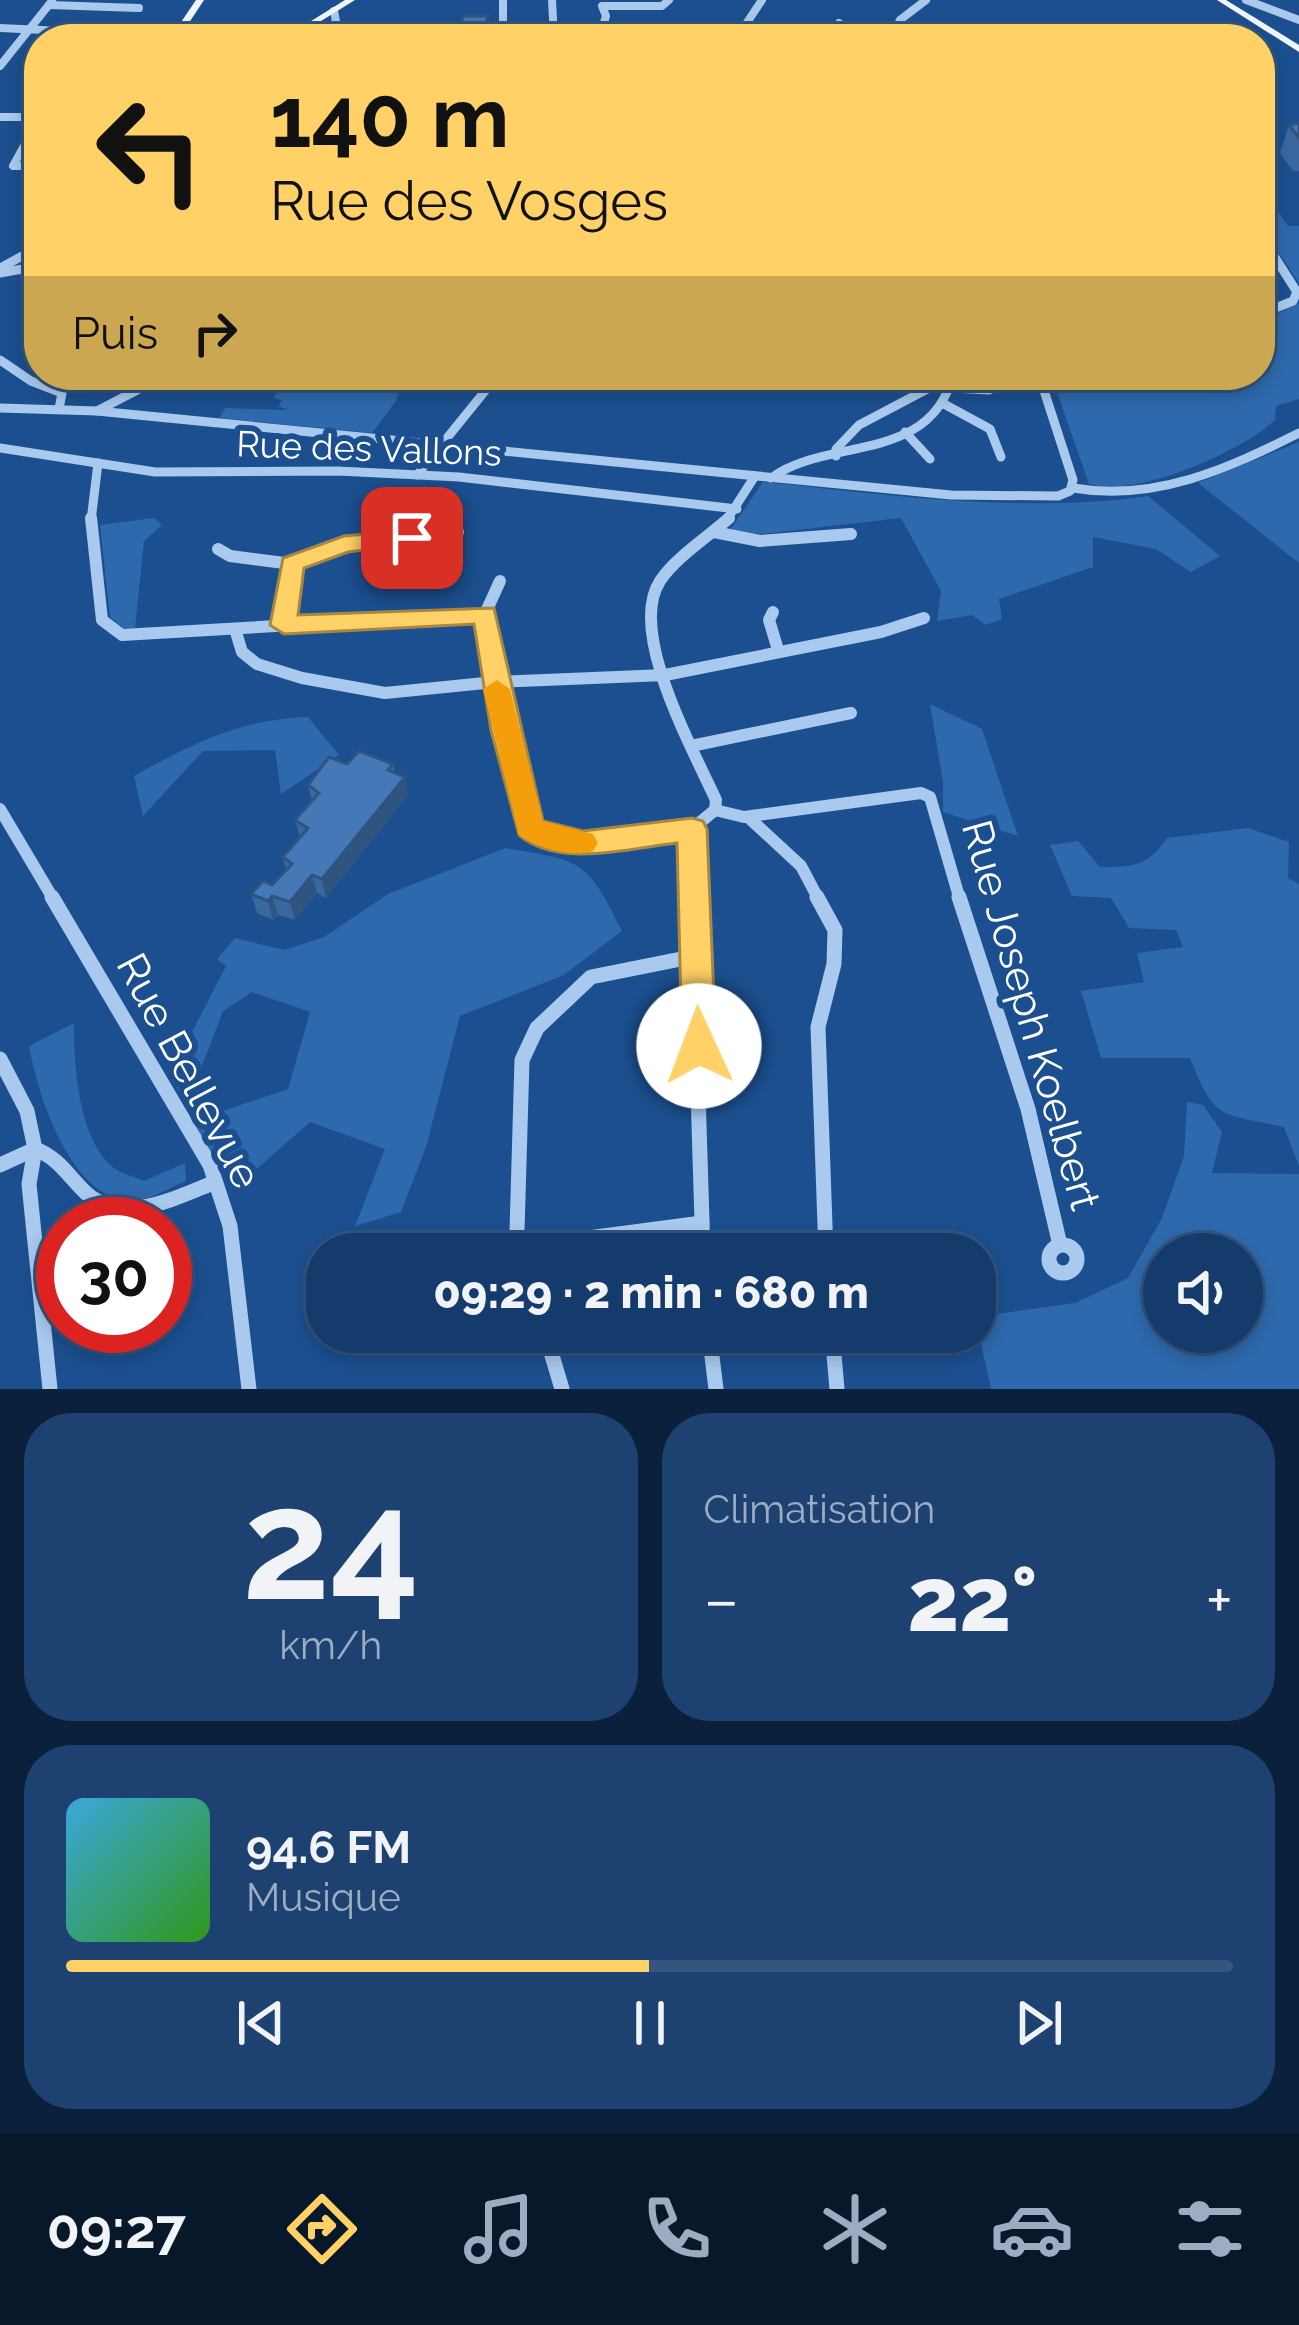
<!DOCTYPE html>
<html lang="fr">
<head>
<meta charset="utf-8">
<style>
	:root { --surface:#143b6b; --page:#1d4271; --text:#f1f3f6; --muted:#9dadc1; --line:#33557e; --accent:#ffd166 }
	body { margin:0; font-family:Raleway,sans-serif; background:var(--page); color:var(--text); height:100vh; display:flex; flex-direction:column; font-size:45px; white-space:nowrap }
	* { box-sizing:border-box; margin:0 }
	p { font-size:39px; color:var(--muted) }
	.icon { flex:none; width:66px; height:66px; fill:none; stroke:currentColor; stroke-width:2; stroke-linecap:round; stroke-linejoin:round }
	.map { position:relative; height:1389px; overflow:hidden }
	.sheet { display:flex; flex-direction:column; gap:24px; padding:24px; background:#0b203b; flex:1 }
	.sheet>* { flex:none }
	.banner { position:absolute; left:24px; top:24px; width:1251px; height:366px; border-radius:48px; box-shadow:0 6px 18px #0003,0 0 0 3px var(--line); background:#ffd166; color:#111; overflow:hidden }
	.buttons { position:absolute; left:1143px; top:1233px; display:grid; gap:24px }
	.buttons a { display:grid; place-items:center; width:120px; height:120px; border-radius:50%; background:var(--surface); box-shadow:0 6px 18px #0003,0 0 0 3px var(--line); font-size:60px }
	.speed { position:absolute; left:36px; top:1197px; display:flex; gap:24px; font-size:60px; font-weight:700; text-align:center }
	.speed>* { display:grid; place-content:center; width:156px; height:156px; border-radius:50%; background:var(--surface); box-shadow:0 6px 18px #0003,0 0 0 3px var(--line); line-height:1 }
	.speed .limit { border:18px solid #d22; background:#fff; color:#111 }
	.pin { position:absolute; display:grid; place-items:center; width:102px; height:102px; color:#fff; margin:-51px; border-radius:24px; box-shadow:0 6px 18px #0006 }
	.me { position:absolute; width:132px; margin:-66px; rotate:358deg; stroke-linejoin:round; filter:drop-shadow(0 0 9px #0008) }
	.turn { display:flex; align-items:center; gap:42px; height:252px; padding:0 48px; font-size:54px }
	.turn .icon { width:156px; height:156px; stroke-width:2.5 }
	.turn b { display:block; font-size:84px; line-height:102px }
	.then { display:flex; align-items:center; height:114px; padding:0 48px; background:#0003; gap:24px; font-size:45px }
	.big { font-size:90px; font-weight:800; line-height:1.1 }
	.sheet .card { flex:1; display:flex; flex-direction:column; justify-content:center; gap:18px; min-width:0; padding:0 42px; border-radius:48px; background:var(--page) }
	.sheet .dial { align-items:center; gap:0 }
	.dial b { font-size:156px; line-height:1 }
	.song { display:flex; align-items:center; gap:36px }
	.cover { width:144px; height:144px; border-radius:18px; background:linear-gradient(135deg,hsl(200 70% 55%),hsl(110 70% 35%)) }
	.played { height:12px; border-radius:6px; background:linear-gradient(90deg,var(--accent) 50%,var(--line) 50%) }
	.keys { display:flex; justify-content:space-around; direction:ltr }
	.heat { display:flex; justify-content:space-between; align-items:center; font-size:66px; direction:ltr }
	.sheet .tiles { flex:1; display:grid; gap:24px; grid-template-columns:1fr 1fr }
	.card:last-child { grid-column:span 2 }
	.trip { position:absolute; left:306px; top:1233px; width:690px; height:120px; border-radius:48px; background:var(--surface); box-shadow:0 6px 18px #0003,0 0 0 3px var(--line); font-weight:800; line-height:120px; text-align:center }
	.menu { display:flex; height:192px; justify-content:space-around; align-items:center; background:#08182b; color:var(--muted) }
	.menu .icon { width:84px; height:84px }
	.menu .current { color:var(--accent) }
	.menu b { font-size:54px; color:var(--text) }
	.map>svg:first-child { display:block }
	.green { fill:#2e69ad; fill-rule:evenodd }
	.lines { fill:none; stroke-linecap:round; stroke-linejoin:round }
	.minor-far3 { stroke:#a9c9ee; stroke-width:8 }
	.minor-far2 { stroke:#a9c9ee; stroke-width:9 }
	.minor-far1 { stroke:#a9c9ee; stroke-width:12 }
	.minor { stroke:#a9c9ee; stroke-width:15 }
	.major { fill:#f0f6ff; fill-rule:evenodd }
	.wall { fill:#3a679d }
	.shaded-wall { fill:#305480 }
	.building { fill:#4478b7; stroke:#305480; stroke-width:3 }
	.route { fill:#ffd166; stroke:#a68842; stroke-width:3 }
	.slow { fill:#f59e0b }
	.labels { text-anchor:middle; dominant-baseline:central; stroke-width:12; stroke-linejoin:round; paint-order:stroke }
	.street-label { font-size:36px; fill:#fff; stroke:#1b4f8f }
	.near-street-label { font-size:42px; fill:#fff; stroke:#1b4f8f }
</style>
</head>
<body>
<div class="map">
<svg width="1299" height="1389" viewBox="0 0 1299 1389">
	<rect width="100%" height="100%" fill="#1b4f8f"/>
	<g class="green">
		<path d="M1260 213H1279L1288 226H1299V283L1260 225Z"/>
		<path d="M1299 303V399L1276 406 1275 420C1240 452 1137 498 1089 484L1051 375H1260V322Z"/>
		<path d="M227 375H383L404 379 396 401 372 433 219 418 225 408 288 410 278 406 282 400 273 398 281 389Z"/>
		<path d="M1299 442V563L1198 483Z"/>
		<path d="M763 482C890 495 1020 514 1148 496L1220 556 1191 572 1156 549 1093 537V567L999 599 1002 619 986 625 972 615 937 621 941 591 901 518 761 534 730 530Z"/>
		<path d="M154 518 162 525 144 541 135 628H124L110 617 100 525Z"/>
		<path d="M930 704 982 729 1018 836 943 812V782Z"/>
		<path d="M308 717 339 755 281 794 275 750 203 751 143 816 134 776C191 744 241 719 308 717Z"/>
		<path d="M1248 828 1289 842 1288 878 1299 884V1166L1284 1127C1220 1113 1215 1121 1190 1058H1101L1081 991 1144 982 1137 953 1183 947 1176 930 1129 928 1111 898 1072 896 1050 845 1078 841 1100 867C1132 867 1149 866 1167 838Z"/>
		<path d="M505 848C583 861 587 860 622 931L564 975 460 1016 426 1147 401 1212 355 1226 385 1149 310 1122 233 1190 193 1121 288 1089 310 1012 252 992 223 1011 187 1105 170 1075 226 966 217 959 235 938 284 950 324 937 388 894Z"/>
		<path d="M74 1023C74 1064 78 1144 117 1170 124 1175 136 1177 144 1181L185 1163 186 1181C171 1187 148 1201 133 1201 71 1202 37 1093 29 1046Z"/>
		<path d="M1187 1102 1203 1105 1222 1132 1212 1173 1299 1174V1389H991L975 1317 1075 1303 1128 1278 1162 1218 1184 1156ZM1164 1254H1242V1332H1164Z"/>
	</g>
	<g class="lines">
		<g class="minor-far3">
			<path d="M503 0V36"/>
			<path d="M552 0 554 39"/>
			<path d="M1246 0 1299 20"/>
			<path d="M49 5 139 8"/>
			<path d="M0 28 170 36"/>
			<path d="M806 37 825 39"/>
			<path d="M321 39 336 21 334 11"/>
			<path d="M599 39 606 16 602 6H662L669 0"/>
			<path d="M736 39 762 0"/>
			<path d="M832 39 839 23"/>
			<path d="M891 39 900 20 926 0"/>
			<path d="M0 66 52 1"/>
			<path d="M0 117H39"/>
			<path d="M39 119 13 166H39"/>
		</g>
		<g class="minor-far2">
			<path d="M1260 234 1297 292 1293 301 1260 314"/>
			<path d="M0 268 39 247"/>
			<path d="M25 269 27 308"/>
			<path d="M0 273 39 266"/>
			<path d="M0 360 31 381 62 393 59 409"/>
			<path d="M122 375 139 388"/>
			<path d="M394 375H402"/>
			<path d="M952 388 989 390 996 384 994 375"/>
			<path d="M944 404 990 429 1001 457"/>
			<path d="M0 408 97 411 951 495 1058 496 1070 491 1073 480 1039 375"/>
			<path d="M97 411 166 375"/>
			<path d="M905 432 930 459"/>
			<path d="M0 448 155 472 338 471 459 477 737 509"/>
			<path d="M836 456V449L859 425 952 376"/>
			<path d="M417 475 498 375"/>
			<path d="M771 478C828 436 930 465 953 375"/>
			<path d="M1073 488C1155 502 1227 469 1299 433"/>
			<path d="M91 521 98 463"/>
			<path d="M726 521 755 476"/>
		</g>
		<g class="minor-far1">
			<path d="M91 518 102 620 122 635 485 614 495 682 665 675 881 632 924 618"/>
			<path d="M714 532 760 541 851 534"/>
			<path d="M218 549 230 556 292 564"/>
			<path d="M773 612 769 620 778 650"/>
			<path d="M485 614 500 581"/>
			<path d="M284 625 292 564 344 544 458 532"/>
			<path d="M235 629 242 652 257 664 302 678 385 693 495 682 530 827C582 856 637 830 692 829"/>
			<path d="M691 746 851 713"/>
			<path d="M0 809 54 900"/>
			<path d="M715 810 744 817 921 793 930 797 960 900"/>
			<path d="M715 810 716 800C693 749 627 632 660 581 676 557 708 537 729 518"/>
			<path d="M748 817 801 866 819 900"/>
			<path d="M692 900V829L715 810"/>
		</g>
		<g class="minor">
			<path d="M52 897 210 1165 230 1226 249 1389"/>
			<path d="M692 897 703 1254"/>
			<path d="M817 897 835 930 834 964 818 1027 826 1254"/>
			<path d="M959 897 1028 1109 1060 1245"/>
			<path d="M0 1059 27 1111 35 1149 29 1184 50 1389"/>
			<path d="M0 1165 35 1149C59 1158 68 1176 86 1193 122 1226 175 1198 213 1183"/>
			<circle cx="1063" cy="1259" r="14"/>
			<path d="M520 1247 702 1223"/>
			<path d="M522 1254 517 1231 522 1060 537 1028 591 977 696 956"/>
			<path d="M545 1332 562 1389"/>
			<path d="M709 1332 716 1389"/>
			<path d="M832 1332 837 1389"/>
		</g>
		<g class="major">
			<path d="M196 0H204L183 32 253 37 257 39 174 36 173 34Z"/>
			<path d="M345 0H355L292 39H282Z"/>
			<path d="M1217 0H1226L1299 45V52Z"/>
		</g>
	</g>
	<g class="wall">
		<path d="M488 16 490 39H461L460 27Z"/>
		<path d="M1299 123V171H1293L1280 153 1289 125Z"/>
		<path d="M347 764H393L395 773 408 795 326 898 317 893 295 920 278 915 273 920 257 913 251 894 272 885 286 870 283 857 300 837 295 820 312 801 308 785Z"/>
	</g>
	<g class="shaded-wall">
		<path d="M488 16 490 39H486L485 27Z"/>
		<path d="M405 777 408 795 326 898 322 879Z"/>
		<path d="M312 875 317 893 295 920 290 902Z"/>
		<path d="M272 896 278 915 273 920 268 901Z"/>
	</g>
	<g class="building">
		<path d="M463 16H488L485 27H460Z"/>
		<path d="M1299 123V138L1289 125Z"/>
		<path d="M359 751 393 764 388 770 405 777 322 879 312 875 290 902 272 896 268 901 251 894 263 881 272 885 292 864 283 857 308 828 295 820 319 793 308 785 329 757 347 764Z"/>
	</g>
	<path class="route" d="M412 530 420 532V543L348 552 304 568 298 615 494 608 543 821 583 831 692 818 703 821 707 829 716 1046 711 1056 699 1061 687 1056 682 1046 677 843C630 848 560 869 519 835L491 730 474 624 284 634 270 625 283 558 344 536Z"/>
	<path class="slow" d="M497 680 510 689 543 821 593 834 598 843 593 851C573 858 536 848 519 835L483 689Z"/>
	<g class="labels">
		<g class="street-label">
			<text transform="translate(369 448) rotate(2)">Rue des Vallons</text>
		</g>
		<g class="near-street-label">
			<text transform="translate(1031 1015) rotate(74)">Rue Joseph Koelbert</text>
			<text transform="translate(189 1071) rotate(62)">Rue Bellevue</text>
		</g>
	</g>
</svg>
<div class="buttons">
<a><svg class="icon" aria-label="sound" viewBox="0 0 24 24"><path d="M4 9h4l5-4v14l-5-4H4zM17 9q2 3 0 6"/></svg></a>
</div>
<div class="speed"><div class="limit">30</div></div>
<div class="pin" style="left:412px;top:538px;background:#d93025"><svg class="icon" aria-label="arrive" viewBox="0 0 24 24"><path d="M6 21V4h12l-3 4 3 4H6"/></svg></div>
<svg class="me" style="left:699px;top:1046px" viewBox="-20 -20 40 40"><circle r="19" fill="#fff"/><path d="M0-13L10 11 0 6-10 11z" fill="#ffd166"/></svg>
<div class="trip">09:29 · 2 min · 680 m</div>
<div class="banner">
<div class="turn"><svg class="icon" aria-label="left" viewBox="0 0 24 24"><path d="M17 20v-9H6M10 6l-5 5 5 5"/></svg><div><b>140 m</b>Rue des Vosges</div></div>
<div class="then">Puis<svg class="icon" aria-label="right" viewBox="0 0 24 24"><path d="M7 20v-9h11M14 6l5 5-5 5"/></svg></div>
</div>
</div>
<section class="sheet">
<div class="tiles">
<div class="card dial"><b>24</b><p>km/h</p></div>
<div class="card"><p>Climatisation</p>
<div class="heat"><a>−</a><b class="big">22°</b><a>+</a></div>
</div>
<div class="card">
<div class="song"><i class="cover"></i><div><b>94.6 FM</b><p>Musique</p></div></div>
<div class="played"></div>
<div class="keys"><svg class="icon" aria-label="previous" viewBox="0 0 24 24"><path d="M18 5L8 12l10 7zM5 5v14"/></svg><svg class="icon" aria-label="pause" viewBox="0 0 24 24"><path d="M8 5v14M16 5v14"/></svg><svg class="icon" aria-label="next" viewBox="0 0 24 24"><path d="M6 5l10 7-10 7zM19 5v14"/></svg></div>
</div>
</div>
</section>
<nav class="menu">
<b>09:27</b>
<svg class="icon current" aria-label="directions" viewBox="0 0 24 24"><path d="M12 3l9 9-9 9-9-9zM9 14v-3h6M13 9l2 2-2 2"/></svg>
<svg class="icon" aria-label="music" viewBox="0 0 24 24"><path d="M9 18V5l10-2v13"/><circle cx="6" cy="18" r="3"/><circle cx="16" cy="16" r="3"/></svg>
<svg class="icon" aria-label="phone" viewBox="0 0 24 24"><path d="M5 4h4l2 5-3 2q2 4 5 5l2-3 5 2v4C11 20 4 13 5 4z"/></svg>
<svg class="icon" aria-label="climate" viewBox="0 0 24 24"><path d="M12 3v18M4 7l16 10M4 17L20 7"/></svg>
<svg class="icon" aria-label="car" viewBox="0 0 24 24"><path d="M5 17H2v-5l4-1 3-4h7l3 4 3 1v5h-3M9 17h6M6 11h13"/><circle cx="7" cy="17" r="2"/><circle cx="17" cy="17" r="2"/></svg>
<svg class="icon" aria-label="filters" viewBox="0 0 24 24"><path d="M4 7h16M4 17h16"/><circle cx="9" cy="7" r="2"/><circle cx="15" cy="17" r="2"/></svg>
</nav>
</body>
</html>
